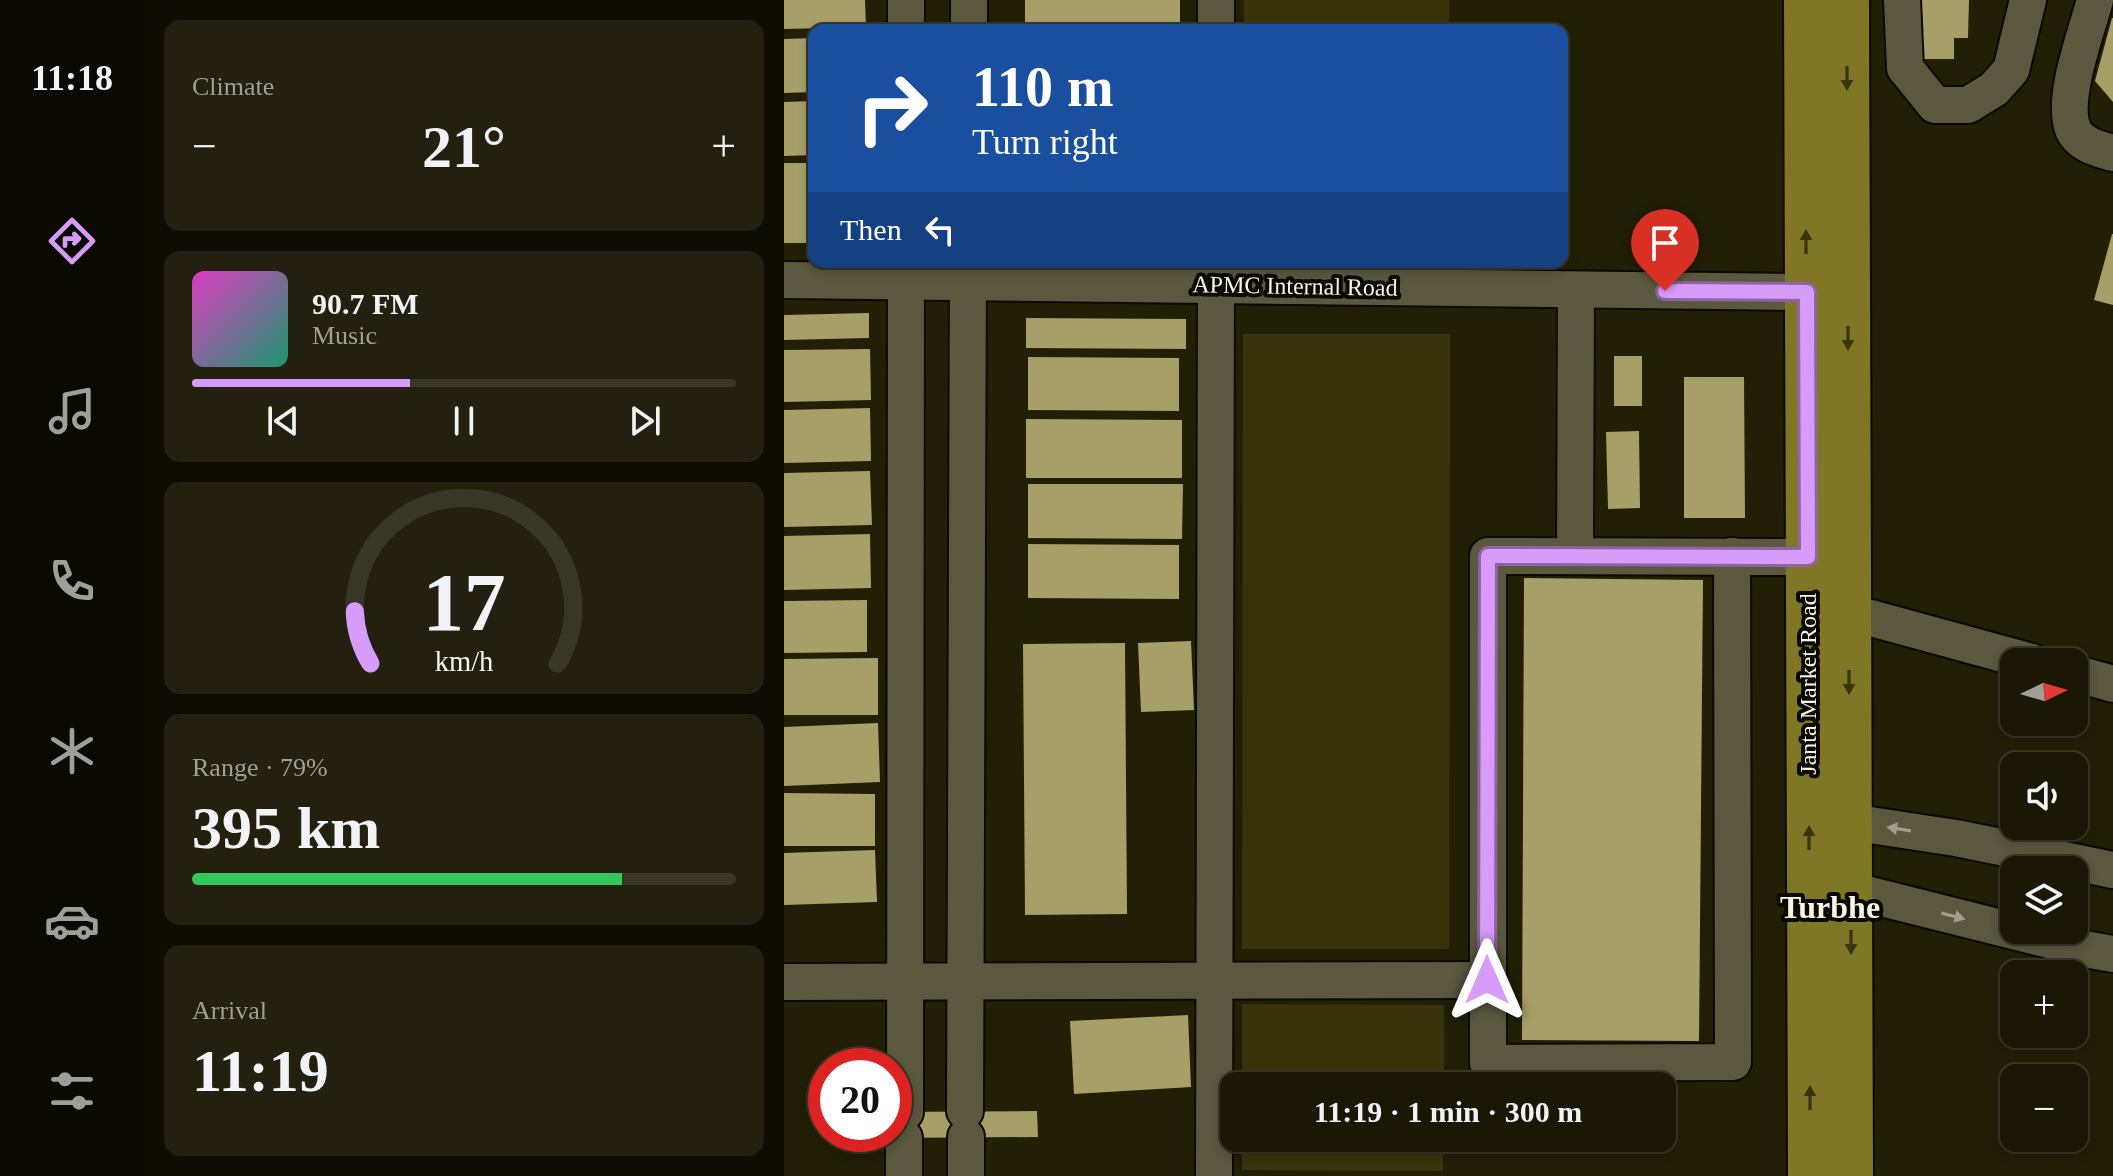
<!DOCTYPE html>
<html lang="en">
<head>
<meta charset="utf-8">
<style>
	:root { --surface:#1a1705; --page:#23200f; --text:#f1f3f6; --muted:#9f9f9a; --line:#383627; --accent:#d79bf9 }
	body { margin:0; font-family:Georgia,serif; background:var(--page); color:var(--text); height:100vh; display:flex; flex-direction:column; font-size:30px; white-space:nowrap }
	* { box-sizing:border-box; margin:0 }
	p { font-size:26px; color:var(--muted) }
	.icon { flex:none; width:44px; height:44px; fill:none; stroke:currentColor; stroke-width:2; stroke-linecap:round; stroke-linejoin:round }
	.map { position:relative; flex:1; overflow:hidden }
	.drawer { display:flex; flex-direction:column; gap:20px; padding:20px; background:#0e0d03; width:640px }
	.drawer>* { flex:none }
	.guide { position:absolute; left:24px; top:24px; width:760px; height:244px; border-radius:16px; box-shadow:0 4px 12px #0003,0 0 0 2px var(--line); background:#1a4fa0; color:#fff; overflow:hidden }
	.needle { width:52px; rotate:85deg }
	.tools { position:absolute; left:1216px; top:648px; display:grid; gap:16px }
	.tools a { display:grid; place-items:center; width:88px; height:88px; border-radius:16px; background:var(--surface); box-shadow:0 4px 12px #0003,0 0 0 2px var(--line); font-size:40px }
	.speed { position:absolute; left:24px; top:1048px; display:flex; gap:16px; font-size:40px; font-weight:700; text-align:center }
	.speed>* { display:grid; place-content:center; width:104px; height:104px; border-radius:50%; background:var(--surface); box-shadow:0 4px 12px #0003,0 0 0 2px var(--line); line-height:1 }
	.speed .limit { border:12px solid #d22; background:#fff; color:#111 }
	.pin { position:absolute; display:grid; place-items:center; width:68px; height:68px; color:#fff; margin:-82px -34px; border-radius:50% 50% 50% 0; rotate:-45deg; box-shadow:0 0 8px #0007 }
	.pin .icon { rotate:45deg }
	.me { position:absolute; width:88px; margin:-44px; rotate:0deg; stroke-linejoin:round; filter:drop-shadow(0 0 6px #0008) }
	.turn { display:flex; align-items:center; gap:28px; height:168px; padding:0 32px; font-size:36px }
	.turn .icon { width:104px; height:104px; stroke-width:2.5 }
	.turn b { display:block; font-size:56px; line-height:68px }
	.then { display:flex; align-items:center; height:76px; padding:0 32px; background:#0003; gap:16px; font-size:30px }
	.big { font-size:60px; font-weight:700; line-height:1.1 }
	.drawer .tile { flex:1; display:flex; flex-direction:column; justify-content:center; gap:12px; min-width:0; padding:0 28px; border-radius:16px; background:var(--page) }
	.drawer .dial { align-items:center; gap:0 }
	.dial svg { height:208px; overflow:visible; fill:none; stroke:var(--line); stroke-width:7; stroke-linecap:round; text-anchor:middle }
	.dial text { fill:var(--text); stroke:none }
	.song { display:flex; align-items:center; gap:24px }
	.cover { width:96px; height:96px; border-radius:12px; background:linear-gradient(135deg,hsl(310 70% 55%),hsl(160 70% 35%)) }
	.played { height:8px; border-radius:4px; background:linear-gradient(90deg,var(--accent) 40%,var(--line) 40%) }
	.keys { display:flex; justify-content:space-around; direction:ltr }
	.heat { display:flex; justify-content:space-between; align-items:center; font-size:44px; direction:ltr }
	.charge { height:12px; border-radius:6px; background:linear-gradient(90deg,#34c759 79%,var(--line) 0) }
	.trip { position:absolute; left:436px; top:1072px; width:456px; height:80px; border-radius:16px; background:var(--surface); box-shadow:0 4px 12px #0003,0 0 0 2px var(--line); font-weight:700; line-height:80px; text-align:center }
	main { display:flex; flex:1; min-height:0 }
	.menu { display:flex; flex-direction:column; width:144px; justify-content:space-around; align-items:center; background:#0a0902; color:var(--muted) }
	.menu .icon { width:56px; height:56px }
	.menu .current { color:var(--accent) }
	.menu b { font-size:36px; color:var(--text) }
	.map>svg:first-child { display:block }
	.green { fill:#38330a }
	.building { fill:#a69f68 }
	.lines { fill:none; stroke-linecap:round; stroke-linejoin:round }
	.minor-casing { stroke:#0c0900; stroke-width:40 }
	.major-casing { stroke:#0c0900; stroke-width:48 }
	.minor { stroke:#5b583f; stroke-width:36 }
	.major { stroke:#807726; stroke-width:44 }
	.oneway { fill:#393510 }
	.oneway2 { fill:#a19f8a }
	.route-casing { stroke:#8c65a2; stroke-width:20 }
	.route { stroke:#d79bf9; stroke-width:14 }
	.labels { text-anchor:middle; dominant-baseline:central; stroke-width:8; stroke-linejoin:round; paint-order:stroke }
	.street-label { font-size:24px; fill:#f6f5e6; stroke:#0a0902 }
	.district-label { font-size:32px; font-weight:bold; fill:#f6f5e6; stroke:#0a0902 }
</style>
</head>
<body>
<main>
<nav class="menu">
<b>11:18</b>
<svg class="icon current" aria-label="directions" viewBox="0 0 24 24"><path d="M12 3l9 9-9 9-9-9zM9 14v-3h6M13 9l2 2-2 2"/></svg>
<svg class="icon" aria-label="music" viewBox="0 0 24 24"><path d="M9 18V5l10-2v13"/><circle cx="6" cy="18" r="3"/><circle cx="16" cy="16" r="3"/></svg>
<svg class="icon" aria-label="phone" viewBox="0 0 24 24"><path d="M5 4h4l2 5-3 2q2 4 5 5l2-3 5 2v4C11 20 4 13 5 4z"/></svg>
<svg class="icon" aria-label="climate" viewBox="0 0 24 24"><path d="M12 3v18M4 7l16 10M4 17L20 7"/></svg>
<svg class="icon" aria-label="car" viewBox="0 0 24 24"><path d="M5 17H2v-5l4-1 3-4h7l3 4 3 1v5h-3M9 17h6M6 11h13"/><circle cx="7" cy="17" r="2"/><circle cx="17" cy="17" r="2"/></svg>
<svg class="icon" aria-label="filters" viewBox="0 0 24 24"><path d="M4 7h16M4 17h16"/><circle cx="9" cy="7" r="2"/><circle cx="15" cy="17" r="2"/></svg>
</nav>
<section class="drawer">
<div class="tile"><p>Climate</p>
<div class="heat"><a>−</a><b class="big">21°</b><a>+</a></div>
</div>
<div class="tile">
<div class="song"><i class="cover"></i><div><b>90.7 FM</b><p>Music</p></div></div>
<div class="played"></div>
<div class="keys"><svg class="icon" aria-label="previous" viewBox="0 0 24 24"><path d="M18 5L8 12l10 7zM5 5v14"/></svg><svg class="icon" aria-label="pause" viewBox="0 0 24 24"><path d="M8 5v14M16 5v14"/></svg><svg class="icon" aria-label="next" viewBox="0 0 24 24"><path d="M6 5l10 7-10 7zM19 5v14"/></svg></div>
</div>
<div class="tile dial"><svg viewBox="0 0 100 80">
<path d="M14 69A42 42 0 1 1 86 69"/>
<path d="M14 69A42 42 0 0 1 8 49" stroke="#d79bf9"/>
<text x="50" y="56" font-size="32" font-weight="700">17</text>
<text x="50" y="72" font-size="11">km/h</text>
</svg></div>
<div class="tile"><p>Range · 79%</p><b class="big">395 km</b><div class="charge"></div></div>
<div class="tile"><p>Arrival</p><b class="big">11:19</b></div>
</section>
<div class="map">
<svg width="1329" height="1176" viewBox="0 0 1329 1176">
	<rect width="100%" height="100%" fill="#221f07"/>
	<g class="green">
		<rect x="460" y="0" width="205" height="30"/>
		<path d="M459 334H666L665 949H458Z"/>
		<path d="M458 1004 660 1005V1086H458Z"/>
		<path d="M458 1138H659V1171L458 1170Z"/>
	</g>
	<g class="building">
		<path d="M0 0H81L82 27 0 29Z"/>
		<rect x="241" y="0" width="155" height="30"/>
		<path d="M1131 0H1185L1184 38H1170V59H1136Z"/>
		<path d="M1328 18H1329V102L1311 81Z"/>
		<path d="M30 38V92L0 93V39Z"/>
		<path d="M30 101V155L0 156V102Z"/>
		<rect x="0" y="163" width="30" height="80"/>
		<path d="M1328 234H1329V305L1310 300Z"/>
		<path d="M85 313V338L0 340V315Z"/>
		<path d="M242 318 402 319V349L242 348Z"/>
		<path d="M86 349 87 400 0 402V350Z"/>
		<rect x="830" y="356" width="28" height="50"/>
		<path d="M244 357 395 358V411L244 410Z"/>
		<path d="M900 377H960L961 518H900Z"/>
		<path d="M86 408 87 461 0 463V410Z"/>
		<path d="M242 419 398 420V478H242Z"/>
		<path d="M855 431 856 508 824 509 822 432Z"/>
		<path d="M86 471 88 525 0 527V473Z"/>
		<path d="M244 484H399L398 539 244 538Z"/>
		<path d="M86 534 87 588 0 590V536Z"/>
		<path d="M244 544 395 545V599L244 598Z"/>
		<path d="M740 578 919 580 915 1041 738 1040Z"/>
		<path d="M83 600V652L0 653V601Z"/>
		<path d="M407 641 410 710 357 712 354 643Z"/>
		<path d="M341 643 343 914 241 915 239 644Z"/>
		<path d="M94 658V715H0V659Z"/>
		<path d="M94 723 96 782 0 786V727Z"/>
		<path d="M0 793 91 794V846H0Z"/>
		<path d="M91 850 93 902 0 905V853Z"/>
		<path d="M404 1015 407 1087 290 1094 286 1021Z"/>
		<path d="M253 1111 254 1137 93 1138V1134H110V1112Z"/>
	</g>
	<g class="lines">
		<g class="minor-casing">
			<g id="minor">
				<path d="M432 0V30"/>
				<path d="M1118 0 1121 68 1151 105H1184L1210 89 1227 70 1244 0"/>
				<path d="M1311 0C1303 31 1274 105 1291 133 1300 146 1315 149 1329 153"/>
				<path d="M122 30V0"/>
				<path d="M185 30V0"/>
				<path d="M0 280 1023 292"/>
				<path d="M791 556 792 290"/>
				<path d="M948 556 949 1062 704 1063V556L1024 557"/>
				<path d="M1065 612 1248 662"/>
				<path d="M1290 673 1329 684"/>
				<path d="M1066 822 1172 838 1329 870"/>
				<path d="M1066 890 1301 949 1329 954"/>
				<path d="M0 982 703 980"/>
				<path d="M181 1111 184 262"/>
				<path d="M121 1112 122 262"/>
				<path d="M182 1137V1176"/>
				<path d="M120 1176V1138"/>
				<path d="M430 1176 432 264"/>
			</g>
		</g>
		<g class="major-casing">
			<g id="major">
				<path d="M1022 0 1026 1176"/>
				<path d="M1063 0 1067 1176"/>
			</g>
		</g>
		<use href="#minor" class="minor"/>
		<use href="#major" class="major"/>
	</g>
	<defs><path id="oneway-solid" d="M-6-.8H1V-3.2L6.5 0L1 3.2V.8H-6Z" transform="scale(2)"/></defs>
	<g class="oneway">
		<use href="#oneway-solid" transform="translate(1063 78) rotate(90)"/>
		<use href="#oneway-solid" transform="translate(1022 242) rotate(-90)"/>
		<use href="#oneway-solid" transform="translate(1064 338) rotate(90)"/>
		<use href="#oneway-solid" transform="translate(1065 682) rotate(90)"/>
		<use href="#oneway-solid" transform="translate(1025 838) rotate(-90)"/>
		<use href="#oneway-solid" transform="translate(1067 942) rotate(90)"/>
		<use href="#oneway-solid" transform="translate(1026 1098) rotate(-90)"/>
	</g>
	<g class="oneway2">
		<use href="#oneway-solid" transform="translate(1115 829) rotate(-171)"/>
		<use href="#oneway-solid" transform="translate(1169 916) rotate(14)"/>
	</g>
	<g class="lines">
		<g class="route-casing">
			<path id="route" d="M703 980 704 556 1024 557 1023 292 881 291"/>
		</g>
		<use href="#route" class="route"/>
	</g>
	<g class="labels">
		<g class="street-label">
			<text transform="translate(511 286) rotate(1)">APMC Internal Road</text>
			<text transform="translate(1024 684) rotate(-90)">Janta Market Road</text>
		</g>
		<g class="district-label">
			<text x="1046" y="907">Turbhe</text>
		</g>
	</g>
</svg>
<div class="tools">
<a><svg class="needle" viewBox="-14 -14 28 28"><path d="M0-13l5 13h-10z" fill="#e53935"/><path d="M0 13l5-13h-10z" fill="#9f9f9a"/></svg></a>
<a><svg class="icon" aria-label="sound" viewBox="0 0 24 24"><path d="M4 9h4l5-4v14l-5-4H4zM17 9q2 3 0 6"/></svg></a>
<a><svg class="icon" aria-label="layers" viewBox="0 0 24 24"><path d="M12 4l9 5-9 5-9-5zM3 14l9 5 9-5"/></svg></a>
<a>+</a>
<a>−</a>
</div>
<div class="speed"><div class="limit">20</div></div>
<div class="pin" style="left:881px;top:291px;background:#d93025"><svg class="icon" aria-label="arrive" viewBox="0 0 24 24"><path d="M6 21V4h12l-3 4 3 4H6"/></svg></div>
<svg class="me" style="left:703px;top:980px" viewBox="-20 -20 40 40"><path d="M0-17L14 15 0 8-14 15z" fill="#d79bf9" stroke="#fff" stroke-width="4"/></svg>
<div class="trip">11:19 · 1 min · 300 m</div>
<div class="guide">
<div class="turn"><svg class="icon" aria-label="right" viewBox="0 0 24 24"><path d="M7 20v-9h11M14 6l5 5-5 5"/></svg><div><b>110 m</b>Turn right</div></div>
<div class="then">Then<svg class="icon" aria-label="left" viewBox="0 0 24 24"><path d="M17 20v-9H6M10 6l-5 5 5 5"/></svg></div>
</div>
</div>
</main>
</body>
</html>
